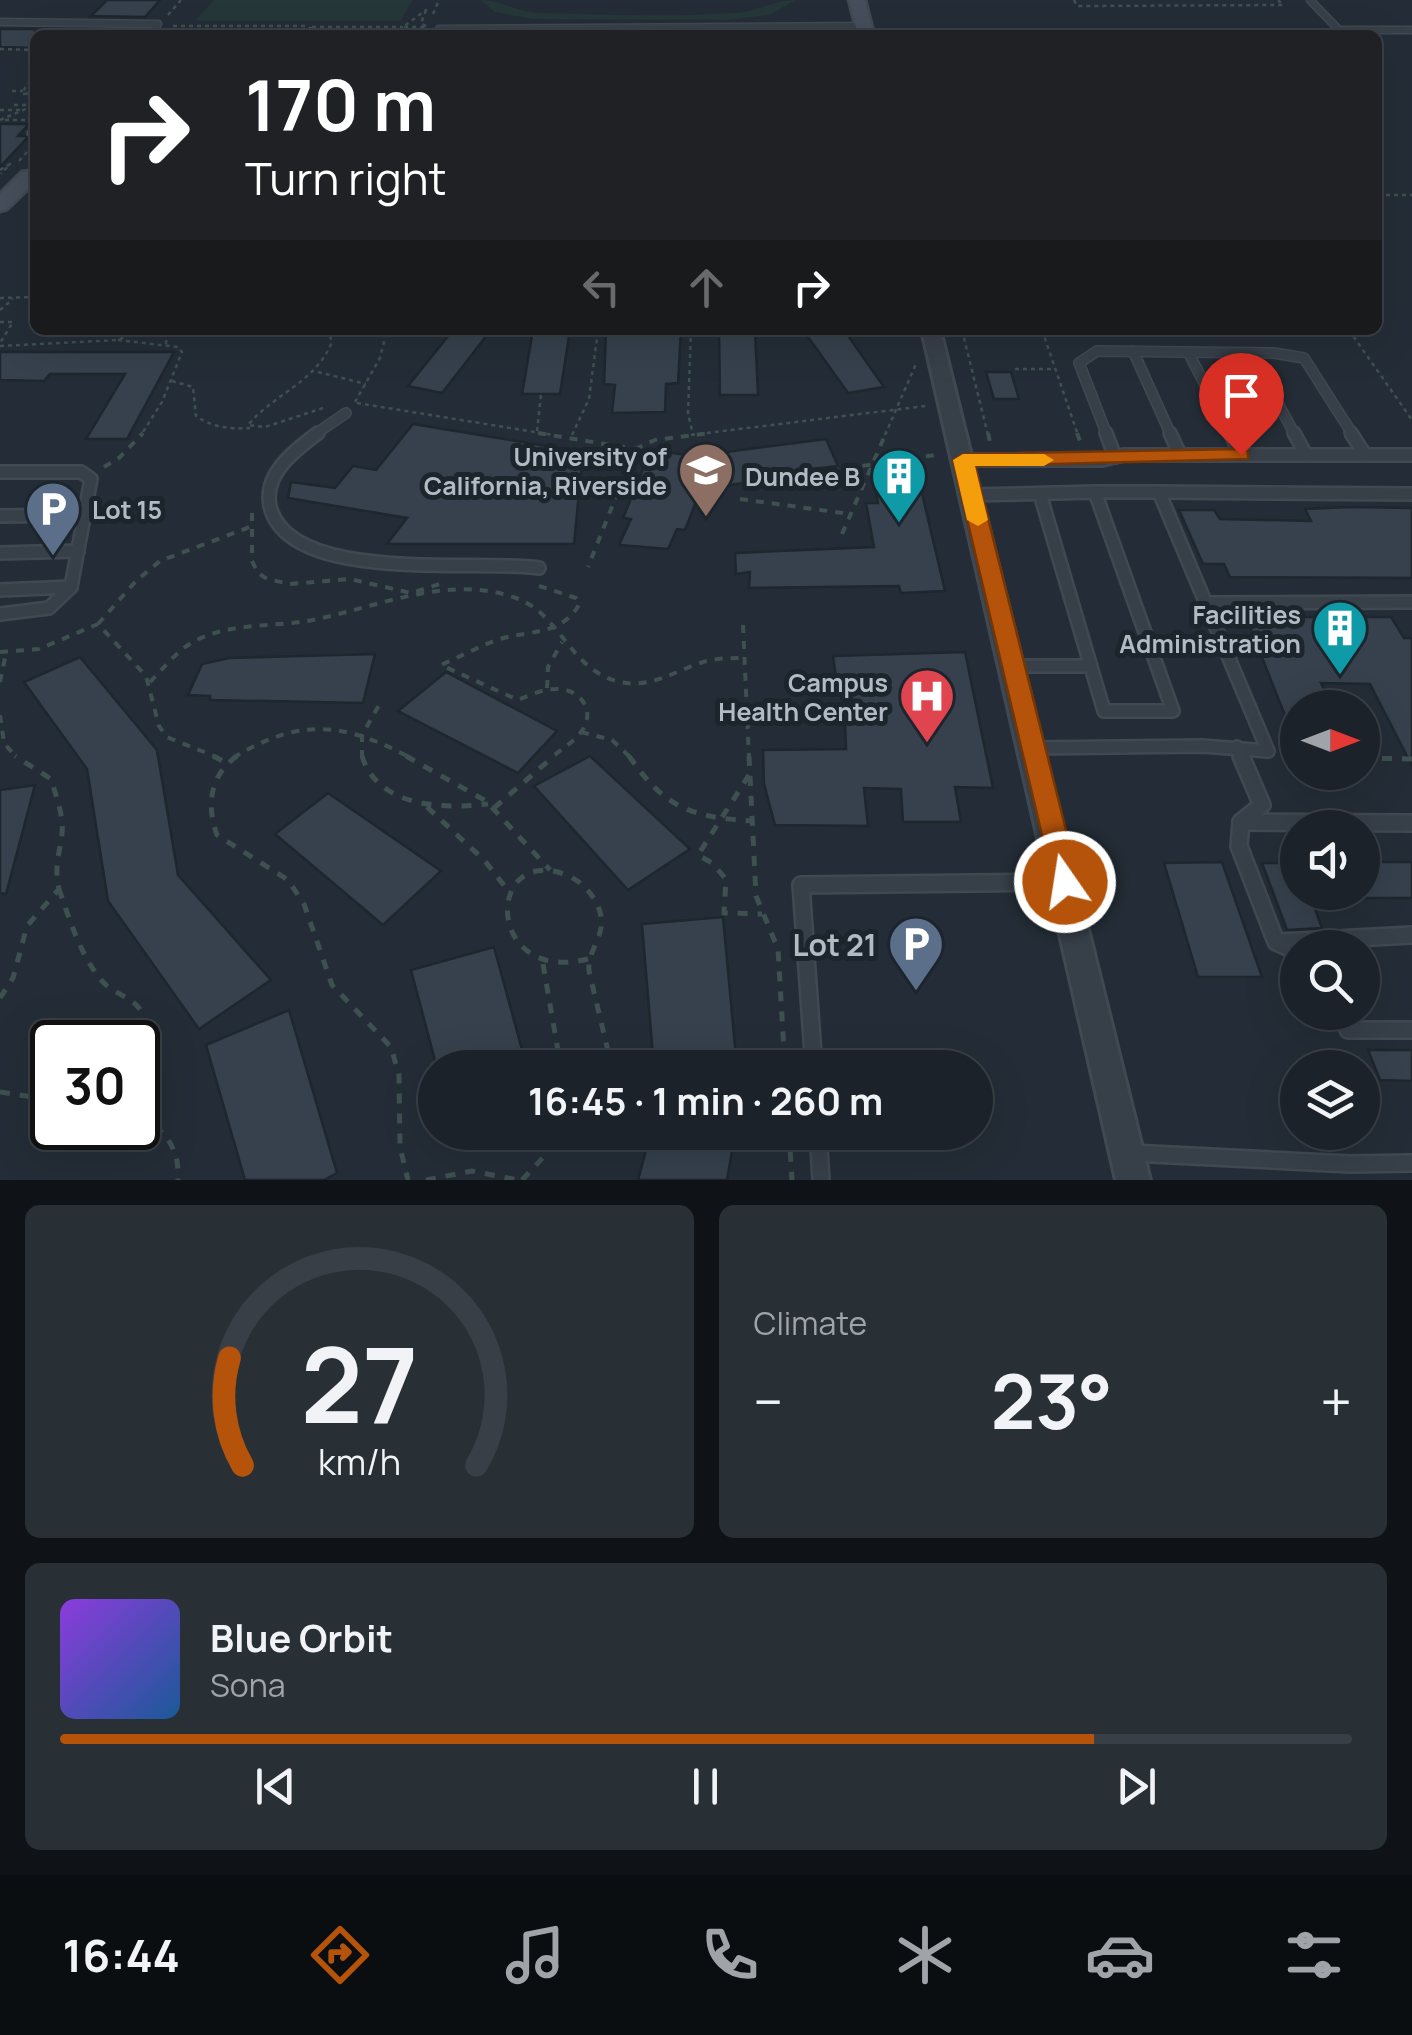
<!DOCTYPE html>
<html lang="en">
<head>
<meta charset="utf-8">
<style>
	:root { --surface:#1b2229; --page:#282f35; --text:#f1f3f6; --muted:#a0a4a8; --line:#393f46; --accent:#b45309 }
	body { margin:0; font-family:Manrope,sans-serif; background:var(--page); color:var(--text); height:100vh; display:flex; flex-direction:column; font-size:38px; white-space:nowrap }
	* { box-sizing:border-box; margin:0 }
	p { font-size:32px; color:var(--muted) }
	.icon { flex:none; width:55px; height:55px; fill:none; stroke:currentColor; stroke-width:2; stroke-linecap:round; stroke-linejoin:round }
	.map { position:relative; height:1180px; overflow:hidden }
	.panel { display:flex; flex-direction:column; gap:25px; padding:25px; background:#0f1317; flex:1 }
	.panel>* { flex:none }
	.hud { position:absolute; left:30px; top:30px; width:1352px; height:305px; border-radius:15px; box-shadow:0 10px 40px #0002,0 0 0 2px var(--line); background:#202124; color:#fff; overflow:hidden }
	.needle { width:65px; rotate:90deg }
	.controls { position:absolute; left:1280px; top:690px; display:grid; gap:20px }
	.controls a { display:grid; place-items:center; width:100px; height:100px; border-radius:50%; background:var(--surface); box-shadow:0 10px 40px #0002,0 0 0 2px var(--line); font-size:50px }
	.speed { position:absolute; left:30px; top:1020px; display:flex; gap:20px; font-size:50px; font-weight:700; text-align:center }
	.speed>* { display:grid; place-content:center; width:130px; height:130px; border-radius:50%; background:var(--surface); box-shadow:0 10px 40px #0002,0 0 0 2px var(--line); line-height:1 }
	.speed .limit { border:5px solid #111; border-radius:15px; background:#fff; color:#111 }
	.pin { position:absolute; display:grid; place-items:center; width:85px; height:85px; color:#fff; margin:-102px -42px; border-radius:50% 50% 50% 0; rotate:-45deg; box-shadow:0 0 10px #0007 }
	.pin .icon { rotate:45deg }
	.me { position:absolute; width:110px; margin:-55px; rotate:347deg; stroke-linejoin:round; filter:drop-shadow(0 0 8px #0008) }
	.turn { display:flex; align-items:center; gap:35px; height:210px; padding:0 50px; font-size:45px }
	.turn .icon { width:130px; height:130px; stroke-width:2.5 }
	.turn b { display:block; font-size:70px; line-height:85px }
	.lanes { display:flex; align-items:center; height:95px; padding:0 50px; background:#0003; justify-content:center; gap:50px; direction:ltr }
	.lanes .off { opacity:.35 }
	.big { font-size:75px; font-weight:700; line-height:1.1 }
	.panel .widget { flex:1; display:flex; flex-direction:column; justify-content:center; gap:15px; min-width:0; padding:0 35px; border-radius:15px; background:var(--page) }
	.panel .dial { align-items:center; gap:0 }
	.dial svg { height:260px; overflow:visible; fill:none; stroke:var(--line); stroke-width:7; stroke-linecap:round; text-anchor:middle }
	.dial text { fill:var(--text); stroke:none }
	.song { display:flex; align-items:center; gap:30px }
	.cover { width:120px; height:120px; border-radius:15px; background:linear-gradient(135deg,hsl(270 70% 55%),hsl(210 70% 35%)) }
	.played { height:10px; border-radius:5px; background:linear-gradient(90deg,var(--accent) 80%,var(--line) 80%) }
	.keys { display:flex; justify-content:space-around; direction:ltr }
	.heat { display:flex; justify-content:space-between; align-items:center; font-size:55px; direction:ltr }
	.panel .tiles { flex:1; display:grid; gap:25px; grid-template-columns:1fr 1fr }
	.widget:last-child { grid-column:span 2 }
	.trip { position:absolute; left:418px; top:1050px; width:575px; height:100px; border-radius:50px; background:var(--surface); box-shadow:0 10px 40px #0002,0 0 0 2px var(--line); font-weight:700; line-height:100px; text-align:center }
	.tabs { display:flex; height:160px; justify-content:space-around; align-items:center; background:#0b0e10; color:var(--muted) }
	.tabs .icon { width:70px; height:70px }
	.tabs .current { color:var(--accent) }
	.tabs b { font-size:45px; color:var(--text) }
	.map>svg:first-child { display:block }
	.green { fill:#253738 }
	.building { fill:#36414d; stroke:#1e262e; stroke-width:2.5 }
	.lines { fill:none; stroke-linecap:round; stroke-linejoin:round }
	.lane-far3-casing { stroke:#404851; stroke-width:9 }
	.lane-far2-casing { stroke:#404851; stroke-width:12 }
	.lane-far1-casing { stroke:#404851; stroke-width:16 }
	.lane-casing { stroke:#404851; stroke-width:20 }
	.street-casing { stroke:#404851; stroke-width:6 }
	.secondary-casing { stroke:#404851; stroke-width:5 }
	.path-far2 { stroke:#3e5050; stroke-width:2.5; stroke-dasharray:4 4; stroke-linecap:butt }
	.path-far1 { stroke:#3e5050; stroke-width:4; stroke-dasharray:8 8; stroke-linecap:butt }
	.path { stroke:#3e5050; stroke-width:5; stroke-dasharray:10 10; stroke-linecap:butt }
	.lane-far3 { stroke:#373f48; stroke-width:6 }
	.lane-far2 { stroke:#373f48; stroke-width:9 }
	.lane-far1 { stroke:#373f48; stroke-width:11 }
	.lane { stroke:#373f48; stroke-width:15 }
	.street { fill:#373f48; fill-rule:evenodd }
	.secondary { fill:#454e5a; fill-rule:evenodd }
	.route { fill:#b45309; stroke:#753606; stroke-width:2.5 }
	.slow { fill:#f59e0b }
	.labels { text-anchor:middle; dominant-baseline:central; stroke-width:10; stroke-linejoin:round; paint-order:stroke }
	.poi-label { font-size:25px; font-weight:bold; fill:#b2bac4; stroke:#1c242c; text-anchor:end }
	.near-poi-label { font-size:30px; font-weight:bold; fill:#b2bac4; stroke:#1c242c; text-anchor:end }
</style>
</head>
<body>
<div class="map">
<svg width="1412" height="1180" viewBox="0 0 1412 1180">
	<rect width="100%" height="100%" fill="#242d37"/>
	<g class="green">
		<path d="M214 0H412L401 21H195Z"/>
		<path d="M480 0C500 0 515 11 537 13 602 15 670 17 735 13 758 12 774 0 796 0L769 15 727 20 532 19 495 12Z"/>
	</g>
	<g class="building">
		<path d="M107 0H160L145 17 91 16Z"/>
		<path d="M0 29H35V48L0 47Z"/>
		<path d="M0 124H29L18 136H29L0 167Z"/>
		<path d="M453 330H491L442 393 408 386Z"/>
		<path d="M533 330H570L560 394H522Z"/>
		<path d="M606 330H681L678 383 666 384 665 412 612 413 615 385 604 384Z"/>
		<path d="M719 330H755L758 395H720Z"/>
		<path d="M803 330H844L884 387 848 393Z"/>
		<path d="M0 352H174L127 439H86L125 374H50L44 381 0 380Z"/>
		<path d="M986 372H1011L1019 399H994Z"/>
		<path d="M413 424 583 452 574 544H387L407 518 288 498 291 482 335 488 353 466 376 470Z"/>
		<path d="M826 439 838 466 802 470 803 475 701 489 685 530 677 529 668 549 619 545 631 519 623 518 643 469 650 470 657 451 695 456Z"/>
		<path d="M875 489H921L945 591 901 593 899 586 749 588 750 572 736 574 735 553 874 547 866 503H878Z"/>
		<path d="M1351 507 1412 508V578L1230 577 1224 564H1203L1179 510H1214L1220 519 1311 521 1305 509Z"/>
		<path d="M1246 617H1391L1404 638H1412V766L1370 684 1321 683 1333 708H1298L1297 746Z"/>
		<path d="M965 652 993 788 955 787 961 822H903L901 789 864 788 868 826 775 825 764 784 763 750 846 749 844 691 838 692 833 656Z"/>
		<path d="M375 654 363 703 210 700V696L188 695 202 664 229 658Z"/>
		<path d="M80 657 157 750 178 875 271 980 199 1029 108 901 87 769 24 682Z"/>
		<path d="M446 672 557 731 518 773 398 711Z"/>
		<path d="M590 756 690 849 628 890 534 786Z"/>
		<path d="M35 785 6 894 0 893V790Z"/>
		<path d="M328 793 441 871 383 925 275 834Z"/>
		<path d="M1222 862 1262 977H1198L1164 863Z"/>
		<rect x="1362" y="862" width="50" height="36"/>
		<path d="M1262 863H1298V892H1309L1322 928 1287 930Z"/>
		<path d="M723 917 737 1068H654L642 924Z"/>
		<path d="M494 947 527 1068H437L411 970Z"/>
		<path d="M289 1010 337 1173 324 1180H245L206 1045Z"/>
		<path d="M1368 1050H1412V1081L1380 1080Z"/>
		<path d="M651 1132 735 1135 727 1180H638Z"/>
	</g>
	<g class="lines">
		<g class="lane-far3-casing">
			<g id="lane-far3">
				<path d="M1310 0 1339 30H1412"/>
				<path d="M0 22 158 24 151 35"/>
				<path d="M439 29 864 26"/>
			</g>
		</g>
		<g class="lane-far2-casing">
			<g id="lane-far2">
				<path d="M1133 351 1171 435"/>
				<path d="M1188 352 1231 435"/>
				<path d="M1251 353 1295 435"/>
				<path d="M314 435 346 413"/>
				<path d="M1107 435 1079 363 1097 351 1274 353 1304 358 1353 435"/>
			</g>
		</g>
		<g class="lane-far1-casing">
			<g id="lane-far1">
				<path d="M318 433C295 450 263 474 270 506 288 585 477 559 539 568"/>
				<path d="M1106 433 1115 457"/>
				<path d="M1170 433 1180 455"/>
				<path d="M1230 433 1241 455"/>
				<path d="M1294 433 1306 455"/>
				<path d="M1351 433 1365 455"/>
				<path d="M963 460H1102L1123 455H1412"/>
				<path d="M0 472H81L91 479 71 587 49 608 0 614"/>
				<path d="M1095 492H1159L1268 751"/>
				<path d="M1159 492 1412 494"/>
				<path d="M972 495 1095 492 1173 711H1104L1040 494"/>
				<path d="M0 516 85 515"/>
				<path d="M0 553 78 551"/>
				<path d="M0 590 71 587"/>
				<path d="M1205 603 1412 602"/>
				<path d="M1012 666H1090"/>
				<path d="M1237 747 1242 758"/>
				<path d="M1033 748 1202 746 1268 751"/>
			</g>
		</g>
		<g class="lane-casing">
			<g id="lane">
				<path d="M1241 756 1262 805 1241 822 1239 846 1276 942 1298 952"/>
				<path d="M1241 822 1412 823"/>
				<path d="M1280 942 1412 935"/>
				<path d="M1341 1012 1348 1030H1412"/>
				<path d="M814 1068 801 885 1061 882"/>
				<path d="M818 1132 821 1180"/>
				<path d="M1131 1153 1350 1164 1412 1163"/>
			</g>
		</g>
		<g class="street-casing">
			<path id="street" d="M922 330H940L1150 1180H1116Z"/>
		</g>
		<g class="secondary-casing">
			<g id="secondary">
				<path d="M849 0H865L874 35H858Z"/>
				<path d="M35 170V182L7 209 0 211V194L22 172Z"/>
			</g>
		</g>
		<g class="path-far2">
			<path d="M1074 0 1077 6 1283 5 1278 0"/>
			<path d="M426 10 421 23 427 27H403Z"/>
			<path d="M433 14 439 0"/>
			<path d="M168 15 181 0"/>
			<path d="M173 26H305L316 30 314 35"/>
			<path d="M312 27H403"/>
			<path d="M190 35 207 31 263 32"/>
			<path d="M0 49 35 50"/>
			<path d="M35 74 23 91 35 98"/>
			<path d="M12 91H23"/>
			<path d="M23 94 35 93"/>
			<path d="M14 105H30"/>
			<path d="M0 110H20"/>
			<path d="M0 120 35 105"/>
			<path d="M5 120H35"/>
			<path d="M35 124 25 135 35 133"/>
			<path d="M19 161 35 143"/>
			<path d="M0 170 10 164 1 174"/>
			<path d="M1378 195H1412"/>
			<path d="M0 298 35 297"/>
			<path d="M0 310 13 299"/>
			<path d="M0 322H13L0 343"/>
			<path d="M691 330 688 413 693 435"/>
			<path d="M962 330 988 435"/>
			<path d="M1042 330 1078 435"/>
			<path d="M1349 330 1412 420"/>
			<path d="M118 340 178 347 182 352 162 402 141 435"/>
			<path d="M166 344 167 330"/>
			<path d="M0 346 118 340 141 330"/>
			<path d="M1015 369H1055"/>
			<path d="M318 372 366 384"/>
			<path d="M172 381 193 387 196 416C213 428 230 429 250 428"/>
			<path d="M355 402 380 358 387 330"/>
			<path d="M357 403 553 435"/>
			<path d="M323 408 265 427 248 425C275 393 315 383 332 342L328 330"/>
			<path d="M537 431 541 395"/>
			<path d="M572 435 589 399 598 330"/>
			<path d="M691 435 925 406"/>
			<path d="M885 435 916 364"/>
		</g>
		<g class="path-far1">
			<path d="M538 433 635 449 588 567"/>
			<path d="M988 433 990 442"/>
			<path d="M1077 433 1080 441"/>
			<path d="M635 449 655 440 711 433"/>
			<path d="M104 467 119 458 143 433"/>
			<path d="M815 473 935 455"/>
			<path d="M740 499 850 514"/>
			<path d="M252 513V561L258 573 267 579 290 584 350 579 411 593 440 584"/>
			<path d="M842 534 886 433"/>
			<path d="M539 586 576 598 580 603C561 638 526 629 494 641 476 648 459 657 441 665L518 700C530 695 543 689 556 689 580 688 597 711 581 732 574 742 560 750 551 758"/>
			<path d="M98 624 136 581 160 561 255 525"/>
			<path d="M743 625 749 758"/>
			<path d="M0 652 39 649 98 624 146 676 159 726 167 737 219 758"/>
			<path d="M0 682 6 653"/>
			<path d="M150 682C164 668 177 650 195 641 229 623 270 627 307 621 374 609 447 573 516 598 561 614 570 671 620 682 653 689 677 669 707 661 719 658 732 658 745 658"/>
			<path d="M547 688 548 667 562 642"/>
			<path d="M0 715 4 743 17 758"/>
			<path d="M581 732 612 740 631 758"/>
			<path d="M1282 754 1298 757"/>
			<path d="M233 758C300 717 343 722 411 758"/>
			<path d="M362 758V735L382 700"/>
			<path d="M1362 758H1375"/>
		</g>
		<g class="path">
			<path d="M213 756 225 762"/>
			<path d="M237 756C210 775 206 805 217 835L288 880 304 904 332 985 391 1047 399 1075 400 1147 408 1180"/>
			<path d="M362 756C378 808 444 809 488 804"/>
			<path d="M406 756 486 801 550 870"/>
			<path d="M629 756C665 808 690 817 752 821"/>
			<path d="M749 756 756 896 778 949 785 1068"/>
			<path d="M1291 756 1298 757"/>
			<path d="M1362 758 1412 759"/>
			<path d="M749 775 698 855 712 863 726 879 724 913 762 914"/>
			<path d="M427 807 485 861 510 893"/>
			<path d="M494 808 554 756"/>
			<path d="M59 889C70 921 81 957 103 982 114 994 133 997 141 1011 150 1026 144 1042 138 1057"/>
			<path d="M588 959C485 985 485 846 564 874 581 880 595 895 600 912 607 936 587 949 589 971L612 1068"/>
			<path d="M543 964 561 1068"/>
			<path d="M0 998 13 978 27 926 59 889C54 864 59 858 62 834 64 816 56 796 51 779L15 756"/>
			<path d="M0 1092 52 1100"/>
			<path d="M138 1115C165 1130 180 1148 178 1180"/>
			<path d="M789 1132 792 1180"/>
			<path d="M426 1180 472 1171 518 1180"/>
			<path d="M522 1180 567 1132"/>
		</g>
		<use href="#lane-far3" class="lane-far3"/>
		<use href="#lane-far2" class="lane-far2"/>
		<use href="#lane-far1" class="lane-far1"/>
		<use href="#lane" class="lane"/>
		<use href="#street" class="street"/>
		<use href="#secondary" class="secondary"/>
	</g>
	<path class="route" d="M1241 449 1248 451V459L975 466 1079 882 1075 890 1065 894 1055 890 953 460 963 454Z"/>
	<path class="slow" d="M963 454H1044L1054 460 1044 466H975L988 520 978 526 967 520 953 460Z"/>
	<defs>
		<g id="university-pin" transform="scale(2.875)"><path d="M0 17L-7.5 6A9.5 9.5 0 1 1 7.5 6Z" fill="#8d6e63" stroke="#1c242c"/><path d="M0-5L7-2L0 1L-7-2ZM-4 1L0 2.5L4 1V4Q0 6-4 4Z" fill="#fff"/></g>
		<g id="building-pin" transform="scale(2.875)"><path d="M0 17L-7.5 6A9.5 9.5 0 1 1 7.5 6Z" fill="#0f9aa8" stroke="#1c242c"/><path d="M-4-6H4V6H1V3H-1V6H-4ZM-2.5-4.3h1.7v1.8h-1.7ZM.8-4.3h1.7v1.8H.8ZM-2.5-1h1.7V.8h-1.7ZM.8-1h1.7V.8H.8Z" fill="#fff"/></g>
		<g id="parking-pin" transform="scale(2.875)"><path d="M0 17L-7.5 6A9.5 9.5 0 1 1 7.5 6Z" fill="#5c6f8a" stroke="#1c242c"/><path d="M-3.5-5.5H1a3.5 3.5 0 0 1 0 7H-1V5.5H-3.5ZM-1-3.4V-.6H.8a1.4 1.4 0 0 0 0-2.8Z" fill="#fff"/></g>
		<g id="hospital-pin" transform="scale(2.875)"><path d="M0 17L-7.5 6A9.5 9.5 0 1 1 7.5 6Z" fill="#e0444e" stroke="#1c242c"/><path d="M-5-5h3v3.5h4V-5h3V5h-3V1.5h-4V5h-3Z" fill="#fff"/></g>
	</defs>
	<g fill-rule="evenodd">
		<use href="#university-pin" x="706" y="470"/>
		<use href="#building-pin" x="899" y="476"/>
		<use href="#parking-pin" x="53" y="509"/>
		<use href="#building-pin" x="1340" y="628"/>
		<use href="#hospital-pin" x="927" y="696"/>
		<use href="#parking-pin" x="916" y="944"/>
	</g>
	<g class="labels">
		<g class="poi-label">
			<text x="667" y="456">University of<tspan x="667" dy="29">California, Riverside</tspan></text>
			<text x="860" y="476">Dundee B</text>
			<text x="92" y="509" text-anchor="start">Lot 15</text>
			<text x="1301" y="614">Facilities<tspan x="1301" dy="29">Administration</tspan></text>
			<text x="888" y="682">Campus<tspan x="888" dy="29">Health Center</tspan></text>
		</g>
		<g class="near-poi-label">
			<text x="877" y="944">Lot 21</text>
		</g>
	</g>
</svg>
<div class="controls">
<a><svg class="needle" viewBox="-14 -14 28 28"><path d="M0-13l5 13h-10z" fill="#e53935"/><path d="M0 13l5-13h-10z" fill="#a0a4a8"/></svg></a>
<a><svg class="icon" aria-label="sound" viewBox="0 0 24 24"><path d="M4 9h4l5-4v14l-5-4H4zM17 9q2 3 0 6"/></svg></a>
<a><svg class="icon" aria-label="search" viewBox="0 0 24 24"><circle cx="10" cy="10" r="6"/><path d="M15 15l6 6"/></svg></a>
<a><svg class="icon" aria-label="layers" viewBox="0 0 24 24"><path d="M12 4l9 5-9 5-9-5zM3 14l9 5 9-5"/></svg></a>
</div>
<div class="speed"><div class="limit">30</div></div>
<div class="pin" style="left:1241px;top:455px;background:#d93025"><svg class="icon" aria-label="arrive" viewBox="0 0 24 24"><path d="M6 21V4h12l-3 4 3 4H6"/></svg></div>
<svg class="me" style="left:1065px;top:882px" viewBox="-20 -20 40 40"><circle r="17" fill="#b45309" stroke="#fff" stroke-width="3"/><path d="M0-11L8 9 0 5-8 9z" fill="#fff"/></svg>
<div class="trip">16:45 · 1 min · 260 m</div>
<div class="hud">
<div class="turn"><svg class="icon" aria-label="right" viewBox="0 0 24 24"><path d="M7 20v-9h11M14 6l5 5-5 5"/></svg><div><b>170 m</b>Turn right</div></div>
<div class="lanes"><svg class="icon off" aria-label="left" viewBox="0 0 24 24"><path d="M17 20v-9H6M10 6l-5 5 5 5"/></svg><svg class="icon off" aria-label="ahead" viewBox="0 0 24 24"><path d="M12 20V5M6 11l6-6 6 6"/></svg><svg class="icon" aria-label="right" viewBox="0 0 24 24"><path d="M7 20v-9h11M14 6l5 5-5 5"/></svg></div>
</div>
</div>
<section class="panel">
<div class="tiles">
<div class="widget dial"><svg viewBox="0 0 100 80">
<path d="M14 69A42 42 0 1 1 86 69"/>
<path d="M14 69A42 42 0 0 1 10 36" stroke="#b45309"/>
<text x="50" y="56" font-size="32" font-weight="700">27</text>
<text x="50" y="72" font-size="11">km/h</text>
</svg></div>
<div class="widget"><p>Climate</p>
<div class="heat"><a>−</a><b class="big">23°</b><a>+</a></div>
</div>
<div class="widget">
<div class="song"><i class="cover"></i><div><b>Blue Orbit</b><p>Sona</p></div></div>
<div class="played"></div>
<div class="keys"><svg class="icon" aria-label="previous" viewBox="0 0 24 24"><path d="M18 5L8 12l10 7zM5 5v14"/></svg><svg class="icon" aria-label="pause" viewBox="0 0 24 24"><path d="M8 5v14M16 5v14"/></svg><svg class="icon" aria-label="next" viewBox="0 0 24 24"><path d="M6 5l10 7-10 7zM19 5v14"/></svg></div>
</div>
</div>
</section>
<nav class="tabs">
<b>16:44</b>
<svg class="icon current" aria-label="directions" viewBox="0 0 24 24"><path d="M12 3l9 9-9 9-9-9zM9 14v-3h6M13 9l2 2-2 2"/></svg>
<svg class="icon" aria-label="music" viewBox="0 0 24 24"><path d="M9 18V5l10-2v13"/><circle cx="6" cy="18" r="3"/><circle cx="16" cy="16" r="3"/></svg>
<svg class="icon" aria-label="phone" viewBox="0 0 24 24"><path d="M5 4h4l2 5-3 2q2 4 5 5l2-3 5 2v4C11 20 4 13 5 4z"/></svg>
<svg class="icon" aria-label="climate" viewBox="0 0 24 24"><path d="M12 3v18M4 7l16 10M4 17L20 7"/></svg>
<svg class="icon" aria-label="car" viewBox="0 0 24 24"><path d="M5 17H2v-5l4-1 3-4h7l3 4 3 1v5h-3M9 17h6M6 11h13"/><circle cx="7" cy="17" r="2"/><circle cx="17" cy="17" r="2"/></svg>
<svg class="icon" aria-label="filters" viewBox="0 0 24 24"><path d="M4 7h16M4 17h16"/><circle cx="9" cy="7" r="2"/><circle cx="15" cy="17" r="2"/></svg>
</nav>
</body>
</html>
